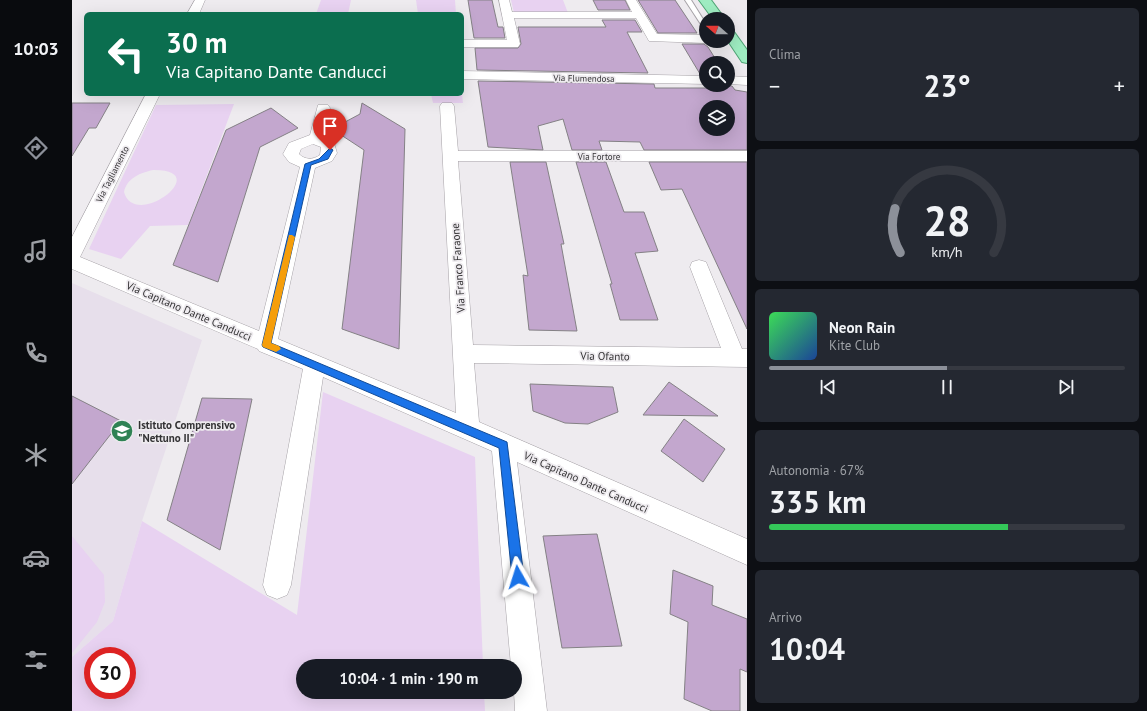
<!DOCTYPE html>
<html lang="it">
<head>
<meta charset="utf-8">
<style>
	:root { --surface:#171b24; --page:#242831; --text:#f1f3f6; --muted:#9ea1a6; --line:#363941; --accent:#8c9099 }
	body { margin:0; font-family:"PT Sans",sans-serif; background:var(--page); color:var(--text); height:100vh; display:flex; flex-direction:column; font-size:15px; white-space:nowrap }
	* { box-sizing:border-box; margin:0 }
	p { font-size:13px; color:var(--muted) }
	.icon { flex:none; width:22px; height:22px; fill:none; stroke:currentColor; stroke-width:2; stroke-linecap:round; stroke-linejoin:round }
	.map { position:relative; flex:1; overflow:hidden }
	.details { display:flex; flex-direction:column; gap:8px; padding:8px; background:#0d0f14; width:400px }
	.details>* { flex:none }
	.hud { position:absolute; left:12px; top:12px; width:380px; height:84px; border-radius:6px; box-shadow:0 4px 16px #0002; background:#0b6e4f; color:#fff; overflow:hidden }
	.needle { width:26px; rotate:290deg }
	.fabs { position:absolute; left:627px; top:12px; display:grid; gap:8px }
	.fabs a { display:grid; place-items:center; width:36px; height:36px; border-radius:50%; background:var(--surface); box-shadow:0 4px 16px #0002; font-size:20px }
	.speed { position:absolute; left:12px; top:647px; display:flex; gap:8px; font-size:20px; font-weight:700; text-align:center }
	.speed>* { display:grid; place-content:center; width:52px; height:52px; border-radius:50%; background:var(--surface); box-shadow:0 4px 16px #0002; line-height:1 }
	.speed .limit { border:6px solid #d22; background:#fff; color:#111 }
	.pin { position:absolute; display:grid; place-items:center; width:34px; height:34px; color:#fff; margin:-41px -17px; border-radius:50% 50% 50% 0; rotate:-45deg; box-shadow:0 0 4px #0007 }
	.pin .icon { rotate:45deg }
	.me { position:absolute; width:44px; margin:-22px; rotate:354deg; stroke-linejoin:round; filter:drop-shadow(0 0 3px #0008) }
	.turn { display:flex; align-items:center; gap:14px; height:84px; padding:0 16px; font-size:18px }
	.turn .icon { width:52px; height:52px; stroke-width:2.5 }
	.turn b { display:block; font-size:28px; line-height:34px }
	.big { font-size:30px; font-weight:700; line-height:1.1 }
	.details .card { flex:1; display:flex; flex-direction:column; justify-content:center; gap:6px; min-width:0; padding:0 14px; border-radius:6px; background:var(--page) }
	.details .dial { align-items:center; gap:0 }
	.dial svg { height:104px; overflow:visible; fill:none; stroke:var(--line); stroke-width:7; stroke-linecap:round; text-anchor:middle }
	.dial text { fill:var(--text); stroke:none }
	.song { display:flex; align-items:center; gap:12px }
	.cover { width:48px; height:48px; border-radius:6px; background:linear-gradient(135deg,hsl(130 70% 55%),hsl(220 70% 35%)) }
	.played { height:4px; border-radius:2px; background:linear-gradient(90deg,var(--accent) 50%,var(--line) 50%) }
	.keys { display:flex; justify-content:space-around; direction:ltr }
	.heat { display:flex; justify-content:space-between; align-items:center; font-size:22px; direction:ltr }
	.charge { height:6px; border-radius:3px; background:linear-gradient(90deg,#34c759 67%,var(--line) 0) }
	.trip { position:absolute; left:224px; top:659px; width:226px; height:40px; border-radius:20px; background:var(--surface); box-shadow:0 4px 16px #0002; font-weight:700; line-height:40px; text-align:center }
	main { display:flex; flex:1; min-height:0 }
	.tab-bar { display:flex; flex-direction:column; width:72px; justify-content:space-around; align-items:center; background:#090b0e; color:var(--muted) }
	.tab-bar .icon { width:28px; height:28px }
	.tab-bar .selected { color:var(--accent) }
	.tab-bar b { font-size:18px; color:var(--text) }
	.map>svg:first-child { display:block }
	.built { fill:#e7dfeb }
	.green { fill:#e8d2f1; fill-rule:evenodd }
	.building { fill:#c3a7ce; stroke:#848185; fill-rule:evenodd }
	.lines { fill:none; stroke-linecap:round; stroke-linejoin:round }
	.service-casing { stroke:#a6a2a7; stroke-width:2 }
	.minor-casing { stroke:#a6a2a7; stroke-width:1 }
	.primary-casing { stroke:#4fa374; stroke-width:2 }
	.service { fill:#fff; fill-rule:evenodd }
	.minor { fill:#fff; fill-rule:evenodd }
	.primary { fill:#9eecc1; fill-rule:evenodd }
	.route { fill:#1a73e8; stroke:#114b97 }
	.slow { fill:#f59e0b }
	.labels { text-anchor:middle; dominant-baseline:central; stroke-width:3.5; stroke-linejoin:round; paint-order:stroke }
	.far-street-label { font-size:9px; fill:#333234; stroke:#eeebef }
	.street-label { font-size:11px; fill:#333234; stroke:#eeebef }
	.poi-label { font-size:11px; font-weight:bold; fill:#333234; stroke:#eeebef; text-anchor:start }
</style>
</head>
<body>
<main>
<nav class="tab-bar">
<b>10:03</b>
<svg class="icon selected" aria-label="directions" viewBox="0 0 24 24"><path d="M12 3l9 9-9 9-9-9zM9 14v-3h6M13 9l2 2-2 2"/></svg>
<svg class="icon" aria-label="music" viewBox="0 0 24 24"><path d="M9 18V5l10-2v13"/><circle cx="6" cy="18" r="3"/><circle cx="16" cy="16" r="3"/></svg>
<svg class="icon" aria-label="phone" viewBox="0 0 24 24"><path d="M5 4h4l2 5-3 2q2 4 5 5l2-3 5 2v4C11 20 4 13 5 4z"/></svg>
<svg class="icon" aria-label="climate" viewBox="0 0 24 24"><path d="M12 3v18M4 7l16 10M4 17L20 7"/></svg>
<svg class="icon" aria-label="car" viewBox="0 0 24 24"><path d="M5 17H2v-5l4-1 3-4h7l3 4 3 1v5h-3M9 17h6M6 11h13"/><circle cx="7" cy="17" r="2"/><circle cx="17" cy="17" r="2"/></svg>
<svg class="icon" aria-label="filters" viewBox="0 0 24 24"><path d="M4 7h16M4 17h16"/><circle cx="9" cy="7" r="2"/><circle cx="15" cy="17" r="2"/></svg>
</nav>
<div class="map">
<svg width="675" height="711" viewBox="0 0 675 711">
	<rect width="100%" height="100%" fill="#eeebef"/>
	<path class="built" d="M0 283 130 340 70 521 41 621 0 657Z"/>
	<g class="green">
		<path d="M249 0H279L276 14H244Z"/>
		<path d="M344 0H383L384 14H346Z"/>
		<path d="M439 0H491L496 13H442Z"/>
		<path d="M359 94H390L391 103H361Z"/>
		<path d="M162 104 116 225 78 226 49 259 17 249 84 105ZM81 170C144 169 63 231 52 192 55 178 68 173 81 170Z"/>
		<path d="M251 392 403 457 411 666H231V692H412L413 711H0V657L41 621 70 521 225 615ZM21 656H55V690H21Z"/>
		<path d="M0 536 32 575 33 602 25 622 0 653Z"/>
	</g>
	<g class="building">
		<path d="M396 0H420L426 27H431L433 38H402Z"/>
		<path d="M521 0H553L558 10H526Z"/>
		<path d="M566 0H603L625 33H586Z"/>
		<path d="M530 20H563L570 32H555L576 73 405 70 403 48H446L449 44 446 27H534Z"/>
		<path d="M610 44H632L636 47 646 63H634V74H628Z"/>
		<path d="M406 81 582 84 583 88H636L635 85 660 86 663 90 675 92V150H572L568 142 527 141 530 150H500L491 119 466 126 471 150 416 147ZM634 107H656V129H634Z"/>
		<path d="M0 103H38L24 128H17L0 156Z"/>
		<path d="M290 103 333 129 327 349 270 329 292 150 260 129 288 114Z"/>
		<path d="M199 108 226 128 188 147 146 282 101 265 154 130Z"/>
		<path d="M438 162H474L492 244H489L505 331 457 330 451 275 456 276Z"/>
		<path d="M504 162H534L552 212H572L586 251 563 253 586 320H548L538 284H540Z"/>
		<path d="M577 162H675V329L610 189 589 190Z"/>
		<path d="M597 382 646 416 571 415Z"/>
		<path d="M458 384 541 387 546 412 516 424 493 423 461 411Z"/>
		<path d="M0 396 49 421 0 484Z"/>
		<path d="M130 398 180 399 148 550 95 520Z"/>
		<path d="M612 419 653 449 631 482 589 451Z"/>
		<path d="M525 534 550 646 490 648 471 536Z"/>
		<path d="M601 570 641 586 640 605 675 619V672L668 669V711H640L612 699 616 622 598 614Z"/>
	</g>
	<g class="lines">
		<g class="service-casing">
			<path id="service" d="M613 0H619L634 24V30L632 29Z"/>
		</g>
		<g class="minor-casing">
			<g id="minor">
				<path d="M123 0H133L127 14H115Z"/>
				<path d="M427 0H437L440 12H560L554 0H564L585 34 634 35V41H639L634 43 577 41 564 18H442L448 44 446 47H390V41L392 40H435Z"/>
				<path d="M390 71 634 76V84L390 79Z"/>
				<path d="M656 76 675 77V85L656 84Z"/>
				<path d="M74 94H88L8 257 187 331 228 167 217 162 211 154 217 143 238 135 246 105H256L258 108 252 137 262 143 265 153 260 161 243 168 206 339 384 413 368 106 370 103H380L382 106 386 151H675V161H386L401 345 649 348 618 267 620 262 627 260 634 262 670 349H675V367L402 363 407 422 675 539V565L445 462 475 711H443L442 692 443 666H439L420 451 251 377 219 585 215 595 205 599 195 595 191 585 231 369 187 351 186 349 0 269V237ZM241 144 249 147 248 155C241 160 233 160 227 154L229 149Z"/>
			</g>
		</g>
		<g class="primary-casing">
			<g id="primary">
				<path d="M627 0H639L653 19H641Z"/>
				<path d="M656 28 660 29 675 50V63L670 62 656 41Z"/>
			</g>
		</g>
		<use href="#service" class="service"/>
		<use href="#minor" class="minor"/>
		<use href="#primary" class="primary"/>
	</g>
	<path class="route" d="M258 148 261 150 256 159 239 165 199 343 435 442 452 577 450 581 446 583 441 581 440 577 427 448 191 347 190 345 233 164 247 159Z"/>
	<path class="slow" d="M217 235H220L223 237 199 343 207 346 209 349 204 352 191 347 190 345Z"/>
	<defs>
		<g id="school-disc" transform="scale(1.15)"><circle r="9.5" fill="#2f8254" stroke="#eeebef"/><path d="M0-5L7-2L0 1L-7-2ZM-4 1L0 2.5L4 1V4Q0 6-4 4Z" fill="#fff"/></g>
	</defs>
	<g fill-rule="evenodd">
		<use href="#school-disc" x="50" y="431"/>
	</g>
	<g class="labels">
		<g class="far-street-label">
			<text transform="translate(512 78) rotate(1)">Via Flumendosa</text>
			<text x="527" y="156">Via Fortore</text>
			<text transform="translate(40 174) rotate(-63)">Via Tagliamento</text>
		</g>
		<g class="street-label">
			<text transform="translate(386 268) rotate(-94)">Via Franco Faraone</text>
			<text transform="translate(117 311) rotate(23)">Via Capitano Dante Canducci</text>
			<text transform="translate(533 356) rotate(1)">Via Ofanto</text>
			<text transform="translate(514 482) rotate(24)">Via Capitano Dante Canducci</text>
		</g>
		<g class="poi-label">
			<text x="66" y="425">Istituto Comprensivo<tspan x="66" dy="13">"Nettuno II"</tspan></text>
		</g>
	</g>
</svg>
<div class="fabs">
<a><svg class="needle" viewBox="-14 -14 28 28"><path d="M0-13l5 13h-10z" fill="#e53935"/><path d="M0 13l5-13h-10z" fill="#9ea1a6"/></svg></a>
<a><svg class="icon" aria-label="search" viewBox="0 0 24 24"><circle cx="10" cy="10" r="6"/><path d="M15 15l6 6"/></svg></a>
<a><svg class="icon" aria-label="layers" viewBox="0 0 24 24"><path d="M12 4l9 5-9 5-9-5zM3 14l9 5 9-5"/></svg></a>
</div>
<div class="speed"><div class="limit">30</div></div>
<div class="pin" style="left:258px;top:150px;background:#d93025"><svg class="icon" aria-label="arrive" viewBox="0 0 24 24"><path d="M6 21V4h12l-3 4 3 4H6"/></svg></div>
<svg class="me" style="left:446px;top:577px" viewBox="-20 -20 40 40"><path d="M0-17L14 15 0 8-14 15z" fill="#1a73e8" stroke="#fff" stroke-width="4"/></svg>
<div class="trip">10:04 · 1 min · 190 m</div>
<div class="hud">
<div class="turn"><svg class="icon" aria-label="left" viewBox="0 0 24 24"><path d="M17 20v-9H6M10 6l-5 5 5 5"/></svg><div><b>30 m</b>Via Capitano Dante Canducci</div></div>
</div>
</div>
<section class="details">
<div class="card"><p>Clima</p>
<div class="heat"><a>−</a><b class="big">23°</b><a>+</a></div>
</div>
<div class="card dial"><svg viewBox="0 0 100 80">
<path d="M14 69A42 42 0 1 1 86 69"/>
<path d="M14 69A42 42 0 0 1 10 35" stroke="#8c9099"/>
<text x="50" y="56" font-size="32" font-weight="700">28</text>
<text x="50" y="72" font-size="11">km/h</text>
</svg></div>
<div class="card">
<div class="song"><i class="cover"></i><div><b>Neon Rain</b><p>Kite Club</p></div></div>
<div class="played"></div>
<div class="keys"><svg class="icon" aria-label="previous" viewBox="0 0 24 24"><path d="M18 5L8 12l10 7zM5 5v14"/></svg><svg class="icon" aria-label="pause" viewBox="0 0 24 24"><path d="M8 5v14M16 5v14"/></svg><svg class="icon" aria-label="next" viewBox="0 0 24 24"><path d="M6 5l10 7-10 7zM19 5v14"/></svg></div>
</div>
<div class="card"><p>Autonomia · 67%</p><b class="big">335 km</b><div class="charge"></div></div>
<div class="card"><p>Arrivo</p><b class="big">10:04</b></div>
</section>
</main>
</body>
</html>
